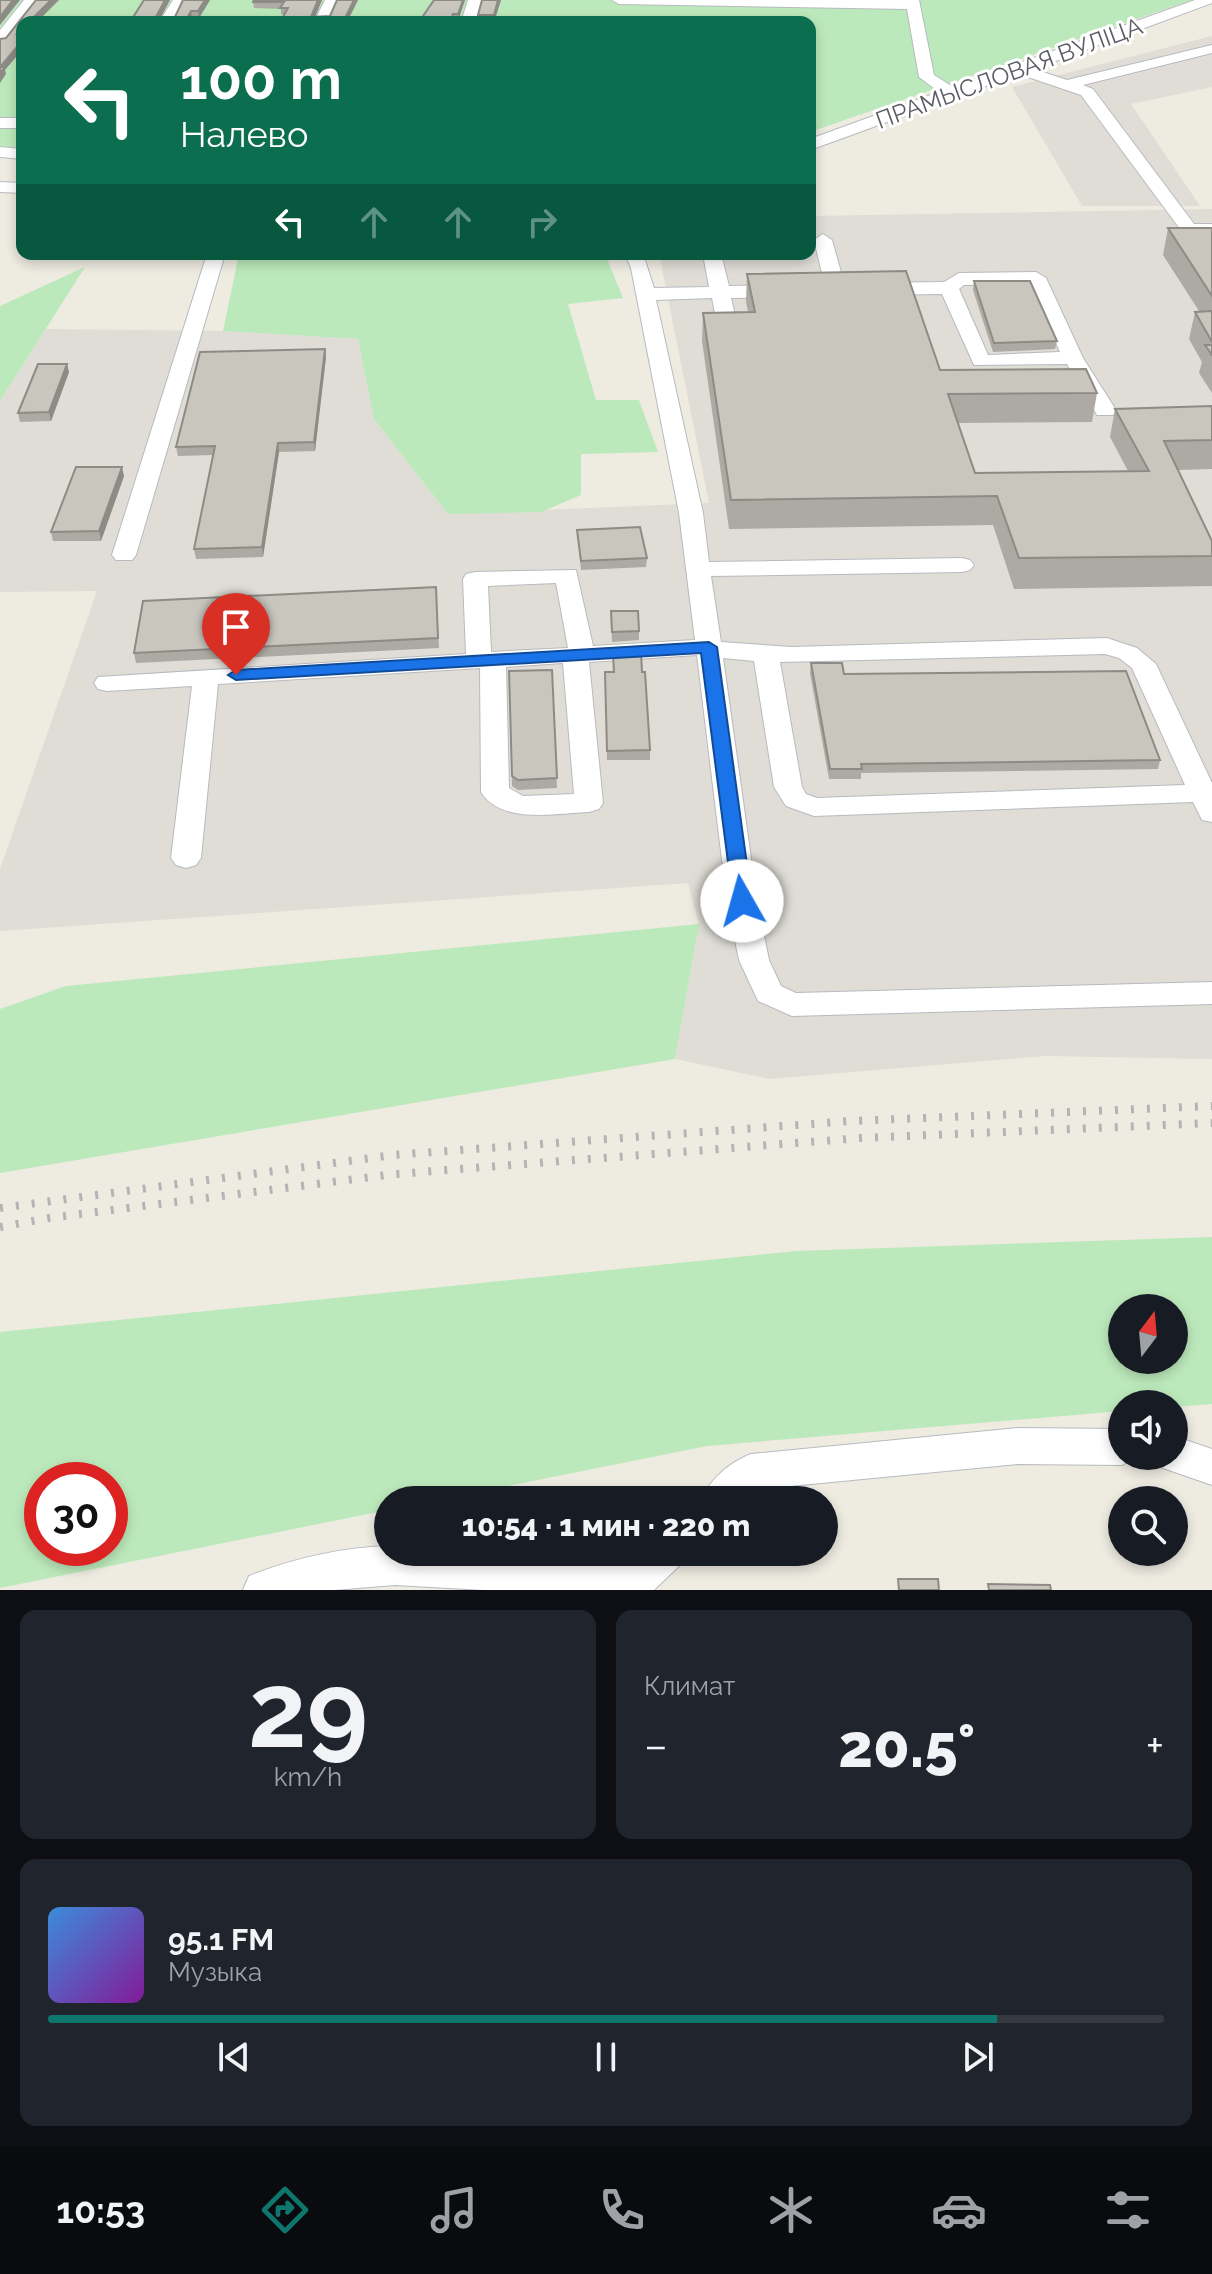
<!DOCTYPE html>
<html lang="ru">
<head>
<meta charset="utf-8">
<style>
	:root { --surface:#171b24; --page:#20242c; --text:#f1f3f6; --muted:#9ea1a6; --line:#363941; --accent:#0f766e }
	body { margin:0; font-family:Raleway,sans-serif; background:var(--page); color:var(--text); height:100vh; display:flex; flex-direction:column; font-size:30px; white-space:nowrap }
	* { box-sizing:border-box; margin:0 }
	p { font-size:26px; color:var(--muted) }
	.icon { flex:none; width:44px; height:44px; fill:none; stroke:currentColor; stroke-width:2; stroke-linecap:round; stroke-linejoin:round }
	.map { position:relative; height:1590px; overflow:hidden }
	.sheet { display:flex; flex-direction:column; gap:20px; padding:20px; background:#0d0f14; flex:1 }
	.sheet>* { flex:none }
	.guide { position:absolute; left:16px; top:16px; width:800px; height:244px; border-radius:16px; box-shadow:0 4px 12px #0003; background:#0b6e4f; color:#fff; overflow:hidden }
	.needle { width:52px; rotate:16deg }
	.buttons { position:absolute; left:1108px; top:1294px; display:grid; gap:16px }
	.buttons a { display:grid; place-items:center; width:80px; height:80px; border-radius:50%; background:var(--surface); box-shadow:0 4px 12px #0003; font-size:40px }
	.speed { position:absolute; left:24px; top:1462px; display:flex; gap:16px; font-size:40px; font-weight:700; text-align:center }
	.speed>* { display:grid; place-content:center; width:104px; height:104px; border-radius:50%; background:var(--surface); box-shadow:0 4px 12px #0003; line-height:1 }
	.speed .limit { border:12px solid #d22; background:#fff; color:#111 }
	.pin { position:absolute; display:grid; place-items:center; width:68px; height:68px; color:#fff; margin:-82px -34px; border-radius:50% 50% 50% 0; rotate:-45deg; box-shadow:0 0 8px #0007 }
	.pin .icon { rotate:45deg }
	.me { position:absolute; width:88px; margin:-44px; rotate:353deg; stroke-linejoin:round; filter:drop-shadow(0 0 6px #0008) }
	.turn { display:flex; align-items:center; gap:28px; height:168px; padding:0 32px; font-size:36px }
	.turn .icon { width:104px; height:104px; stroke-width:2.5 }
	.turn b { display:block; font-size:56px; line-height:68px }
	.lanes { display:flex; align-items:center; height:76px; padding:0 32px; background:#0003; justify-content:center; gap:40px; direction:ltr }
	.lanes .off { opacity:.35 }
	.big { font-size:60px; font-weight:800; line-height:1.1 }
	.sheet .card { flex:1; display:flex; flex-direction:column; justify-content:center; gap:12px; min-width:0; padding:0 28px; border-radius:16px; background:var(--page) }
	.sheet .dial { align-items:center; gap:0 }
	.dial b { font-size:104px; line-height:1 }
	.song { display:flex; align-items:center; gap:24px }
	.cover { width:96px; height:96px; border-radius:12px; background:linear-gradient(135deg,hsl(210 70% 55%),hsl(290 70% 35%)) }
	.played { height:8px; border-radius:4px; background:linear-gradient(90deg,var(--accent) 85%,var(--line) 85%) }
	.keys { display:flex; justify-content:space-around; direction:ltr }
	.heat { display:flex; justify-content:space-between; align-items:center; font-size:44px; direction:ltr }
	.sheet .tiles { flex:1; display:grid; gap:20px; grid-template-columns:1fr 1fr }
	.card:last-child { grid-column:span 2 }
	.trip { position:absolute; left:374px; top:1486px; width:464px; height:80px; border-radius:40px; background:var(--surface); box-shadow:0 4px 12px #0003; font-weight:800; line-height:80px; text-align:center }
	.menu { display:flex; height:128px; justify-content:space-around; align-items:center; background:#090b0e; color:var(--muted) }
	.menu .icon { width:56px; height:56px }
	.menu .on { color:var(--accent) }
	.menu b { font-size:36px; color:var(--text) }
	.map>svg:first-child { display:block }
	.industrial { fill:#dfddd6 }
	.green { fill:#bce9bb; fill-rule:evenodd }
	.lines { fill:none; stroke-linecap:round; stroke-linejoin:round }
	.minor-casing { stroke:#b7babf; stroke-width:2 }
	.minor { fill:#fff; fill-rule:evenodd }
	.rail { stroke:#b3b4b5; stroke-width:8; stroke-dasharray:3 13; stroke-linecap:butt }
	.wall { fill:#adaaa3 }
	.shaded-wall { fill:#8d8b85 }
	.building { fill:#c9c6be; stroke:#8d8b85; stroke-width:2 }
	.route { fill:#1a73e8; stroke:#114b97; stroke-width:2 }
	.labels { text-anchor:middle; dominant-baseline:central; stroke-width:6; stroke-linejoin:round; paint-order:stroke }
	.far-street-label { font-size:24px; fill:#5a5e64; stroke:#fff }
</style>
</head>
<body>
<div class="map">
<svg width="1212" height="1590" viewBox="0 0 1212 1590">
	<rect width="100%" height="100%" fill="#eeebe1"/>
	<g class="industrial">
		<path d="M1212 36V87L1131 104 1200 206H1082L1012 87Z"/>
		<path d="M1212 209V1059L1046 1056 770 1079 675 1059 699 924 688 883 0 931V869L97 591 0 592V401L46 329 223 331 358 339 374 419 448 514 709 503 659 254H810V216Z"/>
	</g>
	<g class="green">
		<path d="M0 0H1192L810 132V22H22V148L0 146Z"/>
		<path d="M239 254H605L623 298 568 304 596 400H639L658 452 581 454V495L541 512 448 514 374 419 358 339 223 331Z"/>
		<path d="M85 267 0 401V306Z"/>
		<path d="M699 924 675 1059 0 1173V1009L66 986Z"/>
		<path d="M1212 1237V1404L1174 1407V1404H1122V1411L707 1446 438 1500H388V1510L0 1588V1332L796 1251ZM1174 1308V1360H1122V1308ZM110 1480V1548H42V1480Z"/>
	</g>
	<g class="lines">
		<g class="minor-casing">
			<g id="minor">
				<path d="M24 0H39L5 43 0 44V30Z"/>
				<path d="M173 0H187L173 22H159Z"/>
				<path d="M325 0H339L328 22H314Z"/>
				<path d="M468 0H482L475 22H461Z"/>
				<path d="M612 0H919L934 75 953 87 1195 0H1212V3L1034 69 1067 80 1212 45V53L1083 85 1093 89 1194 224H1212V234L1183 233 1081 95 1019 74 810 150V139L939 92 919 77 907 9 619 4Z"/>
				<rect x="0" y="118" width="22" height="10"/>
				<path d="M0 147 22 149V159L0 157Z"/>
				<path d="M0 182 22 183V193L0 192Z"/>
				<path d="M823 234 832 240 846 290 843 294 836 296 826 290 814 240Z"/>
				<path d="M207 254H225L136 555 132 560H116L112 555Z"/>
				<path d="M625 254H643L654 288 709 287 703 254H721L729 286 784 285 794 291 784 297 731 298 737 324 727 330 717 324 712 298 656 300 703 513 709 562 962 558 970 560 974 565 970 570 962 572 711 576 721 642 792 647 1107 638 1137 648 1156 664 1212 783V822L1202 820 1193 802 814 816 786 806 774 787 754 661 723 658 757 901 769 960 781 986 796 993 1212 982V1004L792 1016 758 1001 739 960 727 901 697 655 589 662 603 803 599 809 589 812C556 813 502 825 481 792L480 668 218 684 201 858 196 865 186 868 176 865 171 858 192 686 107 691 98 689 94 683 98 677 466 654 463 579 466 574 475 572 576 570 593 646 695 640 679 513 631 268ZM556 583 568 648 491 652 488 586ZM1105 654 1119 658 1132 668 1185 785 817 798 806 794 802 787 780 662ZM563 663 574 794 523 796 509 788 506 667Z"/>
				<path d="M1036 272 1046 278 1083 358 1116 410 1113 415H1097L1067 364 974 365 942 294 874 295 864 289 874 283 944 282 959 273ZM1029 284 1060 352 988 355 959 289 964 285Z"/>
				<path d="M1018 1428 1122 1429V1456H1137L1122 1465 1018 1464 760 1489 749 1500H701C710 1479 730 1462 751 1454Z"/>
				<path d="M1174 1436 1212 1449V1485L1160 1467 1155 1456H1174Z"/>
				<path d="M388 1546V1552H498L607 1564 625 1562 636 1552H685L679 1566 654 1590H484L395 1585 334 1590H243L249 1576C295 1558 339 1548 388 1546Z"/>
			</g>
		</g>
		<use href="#minor" class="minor"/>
		<g class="rail">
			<path d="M0 1208 393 1155 851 1121 1212 1106"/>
			<path d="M0 1227 49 1218 395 1174 861 1138 1212 1123"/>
		</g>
	</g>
	<g class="wall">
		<path d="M170 0 161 17H175L210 0 199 18 130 22Z"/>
		<path d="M322 0 315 17 330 16 337 0H358L347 22H280L284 15 281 14V9L254 8 253 2Z"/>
		<path d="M465 0 458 21 419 22Z"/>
		<path d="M482 0H501L494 22H478V15Z"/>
		<path d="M1168 228H1212V393L1199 373 1202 362 1189 339 1195 312 1199 311 1163 255Z"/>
		<path d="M747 274 940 370 1097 393 1092 422 958 423 975 473 1128 471 1110 437 1115 409 1212 406V469L1178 470 1212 541V586L1014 589 993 525 729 529 702 341 703 313 748 312 746 301Z"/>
		<path d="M974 281 1057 341 1055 349 993 352 973 290Z"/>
		<path d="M325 349 326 357 315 451 279 452 263 557 196 559 194 549 213 455 178 456 176 447Z"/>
		<path d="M69 372 51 421 20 422 18 413Z"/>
		<path d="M124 476 101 541H53L51 532Z"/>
		<path d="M577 530 647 558 646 567 581 570Z"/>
		<path d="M436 587 439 648 136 663 134 653Z"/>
		<path d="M611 611 639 631V640L612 642Z"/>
		<path d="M811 663 844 674 1160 760 1158 769 861 773V779H829L810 673Z"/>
		<path d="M552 670 557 788 518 790 512 786 509 671Z"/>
		<path d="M605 672 650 750V760H607Z"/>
	</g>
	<g class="shaded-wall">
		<path d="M13 0H20L0 25V17Z"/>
		<path d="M51 0H59L37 22H29Z"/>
		<path d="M165 0H170L158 22 156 17Z"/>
		<path d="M205 0H210L199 18 198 11Z"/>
		<path d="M318 0H322L313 22 311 17Z"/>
		<path d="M354 0H358L347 22H343Z"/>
		<path d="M463 0H465L458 21V14Z"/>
		<path d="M498 0H501L494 22V15Z"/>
		<path d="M191 11 192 17 190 22H185Z"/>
		<path d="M22 41V50L5 70 6 74 0 83V67Z"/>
		<path d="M325 349 326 357 315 451 314 442Z"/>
		<path d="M67 364 69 372 51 421 49 412Z"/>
		<path d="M278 443 279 452 263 557 262 547Z"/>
		<path d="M122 467 124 476 101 541 99 531Z"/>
	</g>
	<g class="building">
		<path d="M0 0H13L0 17Z"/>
		<path d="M36 0H51L29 22H22V29L17 34H22V41L0 67H5L0 73V39L6 38Z"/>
		<path d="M144 0H165L156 17H175L183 0H205L198 11H191L185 22H130Z"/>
		<path d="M254 0H318L311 17 330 16 337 0H354L343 22H280L288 8H280L284 2H253Z"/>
		<path d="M434 0H463L458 14H453L450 22H419Z"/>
		<path d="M482 0H498L494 15H478Z"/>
		<path d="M1168 228H1212V296Z"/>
		<path d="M906 271 940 370 1086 369 1097 393 948 394 975 473 1149 471 1115 409 1212 406V440L1164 441 1212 541V556L1019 558 997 496 731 500 703 313 755 312 747 274Z"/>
		<path d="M974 281H1030L1057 341 994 343Z"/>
		<path d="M1212 311V342L1195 312Z"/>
		<path d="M1205 345H1212V355Z"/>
		<path d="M325 349 314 442 278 443 262 547 194 549 215 446 176 447 200 352Z"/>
		<path d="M38 364H67L49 412 18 413Z"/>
		<path d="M76 467H122L99 531 51 532Z"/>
		<path d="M640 527 647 558 581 561 577 530Z"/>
		<path d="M436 587 438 638 134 653 143 601Z"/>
		<path d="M611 611H638L639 631 612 632Z"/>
		<path d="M641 652 642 672H645L650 750 607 751 605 672H614L613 654Z"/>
		<path d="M811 663H842L844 674 1126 671 1160 760 861 764 862 769H830Z"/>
		<path d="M552 670 557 778 518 780 512 776 509 671Z"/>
		<path d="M898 1579H938L939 1590H899Z"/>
		<path d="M988 1584 1050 1585 1051 1590H989Z"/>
	</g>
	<path class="route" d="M709 642 717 647 752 901 742 907 733 901 701 653 236 680 228 675 236 670Z"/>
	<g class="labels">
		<g class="far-street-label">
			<text transform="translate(1009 73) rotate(-20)">ПРАМЫСЛОВАЯ ВУЛІЦА</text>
		</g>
	</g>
</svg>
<div class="buttons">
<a><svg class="needle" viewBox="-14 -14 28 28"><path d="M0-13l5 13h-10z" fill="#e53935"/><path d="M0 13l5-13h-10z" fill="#9ea1a6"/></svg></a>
<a><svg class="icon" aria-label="sound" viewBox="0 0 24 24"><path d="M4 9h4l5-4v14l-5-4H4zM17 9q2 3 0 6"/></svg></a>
<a><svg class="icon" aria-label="search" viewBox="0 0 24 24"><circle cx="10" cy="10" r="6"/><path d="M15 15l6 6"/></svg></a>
</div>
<div class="speed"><div class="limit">30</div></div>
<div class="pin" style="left:236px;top:675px;background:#d93025"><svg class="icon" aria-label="arrive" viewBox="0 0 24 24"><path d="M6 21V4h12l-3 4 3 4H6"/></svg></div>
<svg class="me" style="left:742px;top:901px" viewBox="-20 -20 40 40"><circle r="19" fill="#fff"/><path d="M0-13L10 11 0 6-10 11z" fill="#1a73e8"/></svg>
<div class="trip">10:54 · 1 мин · 220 m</div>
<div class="guide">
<div class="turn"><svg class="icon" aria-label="left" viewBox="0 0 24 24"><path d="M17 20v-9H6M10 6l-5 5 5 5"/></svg><div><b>100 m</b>Налево</div></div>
<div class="lanes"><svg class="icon" aria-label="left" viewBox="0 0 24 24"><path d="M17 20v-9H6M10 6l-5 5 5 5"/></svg><svg class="icon off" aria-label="ahead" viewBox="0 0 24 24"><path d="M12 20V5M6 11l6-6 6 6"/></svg><svg class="icon off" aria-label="ahead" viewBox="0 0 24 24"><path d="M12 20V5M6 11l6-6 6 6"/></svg><svg class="icon off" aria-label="right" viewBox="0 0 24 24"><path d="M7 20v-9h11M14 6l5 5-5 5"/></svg></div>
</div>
</div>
<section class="sheet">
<div class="tiles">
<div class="card dial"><b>29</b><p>km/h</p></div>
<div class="card"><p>Климат</p>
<div class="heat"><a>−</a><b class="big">20.5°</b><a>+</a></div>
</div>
<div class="card">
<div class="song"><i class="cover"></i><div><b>95.1 FM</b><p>Музыка</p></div></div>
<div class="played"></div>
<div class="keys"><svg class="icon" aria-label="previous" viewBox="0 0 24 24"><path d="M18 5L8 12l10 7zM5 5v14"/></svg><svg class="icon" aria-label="pause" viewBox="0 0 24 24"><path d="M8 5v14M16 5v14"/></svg><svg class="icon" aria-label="next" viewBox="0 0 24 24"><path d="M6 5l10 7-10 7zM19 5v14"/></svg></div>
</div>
</div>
</section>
<nav class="menu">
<b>10:53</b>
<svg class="icon on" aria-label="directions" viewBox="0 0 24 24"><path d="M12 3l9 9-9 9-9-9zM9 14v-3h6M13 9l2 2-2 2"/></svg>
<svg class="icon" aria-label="music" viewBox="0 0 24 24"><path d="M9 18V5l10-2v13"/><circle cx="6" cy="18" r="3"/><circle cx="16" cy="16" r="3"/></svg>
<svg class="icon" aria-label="phone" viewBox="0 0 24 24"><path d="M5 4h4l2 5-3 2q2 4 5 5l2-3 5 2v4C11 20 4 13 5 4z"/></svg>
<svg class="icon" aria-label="climate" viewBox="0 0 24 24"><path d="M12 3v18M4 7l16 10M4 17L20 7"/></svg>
<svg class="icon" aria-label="car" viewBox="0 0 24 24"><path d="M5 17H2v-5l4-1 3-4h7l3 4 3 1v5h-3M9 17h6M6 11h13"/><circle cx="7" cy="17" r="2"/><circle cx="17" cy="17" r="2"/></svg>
<svg class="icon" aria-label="filters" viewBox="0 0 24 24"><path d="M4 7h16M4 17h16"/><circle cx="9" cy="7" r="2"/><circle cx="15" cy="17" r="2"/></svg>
</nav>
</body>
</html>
